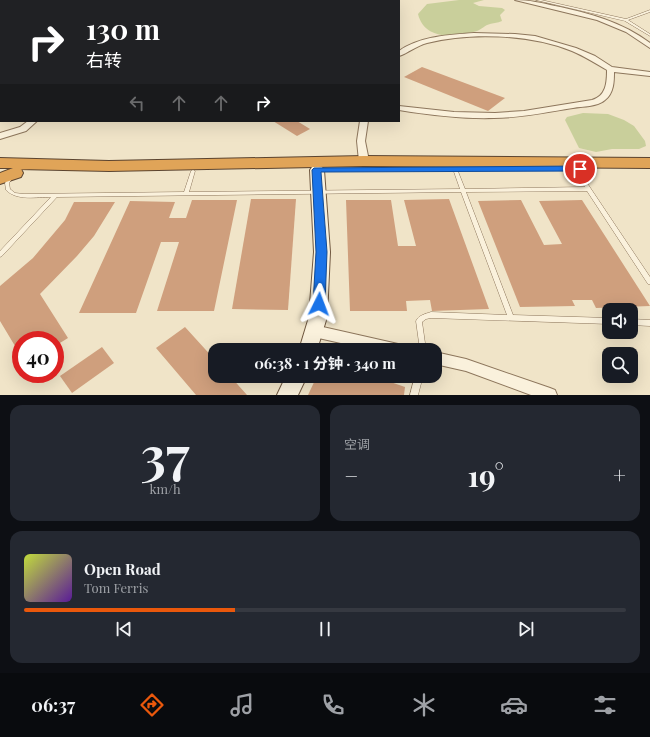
<!DOCTYPE html>
<html lang="zh">
<head>
<meta charset="utf-8">
<style>
	:root { --surface:#171b24; --page:#242831; --text:#f1f3f6; --muted:#9ea1a6; --line:#363941; --accent:#ea580c }
	body { margin:0; font-family:"Playfair Display","Noto Sans SC",serif; background:var(--page); color:var(--text); height:100vh; display:flex; flex-direction:column; font-size:15px; white-space:nowrap }
	* { box-sizing:border-box; margin:0 }
	p { font-size:13px; color:var(--muted) }
	.icon { flex:none; width:22px; height:22px; fill:none; stroke:currentColor; stroke-width:2; stroke-linecap:round; stroke-linejoin:round }
	.map { position:relative; height:395px; overflow:hidden }
	.drawer { display:flex; flex-direction:column; gap:10px; padding:10px; background:#0d0f14; flex:1 }
	.drawer>* { flex:none }
	.top-card { position:absolute; left:0px; top:0px; width:400px; height:122px; box-shadow:0 4px 16px #0002; background:#202124; color:#fff; overflow:hidden }
	.tools { position:absolute; left:602px; top:303px; display:grid; gap:8px }
	.tools a { display:grid; place-items:center; width:36px; height:36px; border-radius:8px; background:var(--surface); box-shadow:0 4px 16px #0002; font-size:20px }
	.speed { position:absolute; left:12px; top:331px; display:flex; gap:8px; font-size:20px; font-weight:700; text-align:center }
	.speed>* { display:grid; place-content:center; width:52px; height:52px; border-radius:50%; background:var(--surface); box-shadow:0 4px 16px #0002; line-height:1 }
	.speed .limit { border:6px solid #d22; background:#fff; color:#111 }
	.pin { position:absolute; display:grid; place-items:center; width:34px; height:34px; color:#fff; margin:-17px; border:2px solid #fff; border-radius:50%; box-shadow:0 1px 4px #0007 }
	.me { position:absolute; width:44px; margin:-22px; rotate:3deg; stroke-linejoin:round; filter:drop-shadow(0 0 3px #0008) }
	.turn { display:flex; align-items:center; gap:14px; height:84px; padding:0 20px; font-size:18px }
	.turn .icon { width:52px; height:52px; stroke-width:2.5 }
	.turn b { display:block; font-size:28px; line-height:34px }
	.lanes { display:flex; align-items:center; height:38px; padding:0 20px; background:#0003; justify-content:center; gap:20px; direction:ltr }
	.lanes .off { opacity:.35 }
	.big { font-size:30px; font-weight:700; line-height:1.1 }
	.drawer .card { flex:1; display:flex; flex-direction:column; justify-content:center; gap:6px; min-width:0; padding:0 14px; border-radius:12px; background:var(--page) }
	.drawer .dial { align-items:center; gap:0 }
	.dial b { font-size:52px; line-height:1 }
	.song { display:flex; align-items:center; gap:12px }
	.cover { width:48px; height:48px; border-radius:6px; background:linear-gradient(135deg,hsl(70 70% 55%),hsl(270 70% 35%)) }
	.played { height:4px; border-radius:2px; background:linear-gradient(90deg,var(--accent) 35%,var(--line) 35%) }
	.keys { display:flex; justify-content:space-around; direction:ltr }
	.heat { display:flex; justify-content:space-between; align-items:center; font-size:22px; direction:ltr }
	.drawer .tiles { flex:1; display:grid; gap:10px; grid-template-columns:1fr 1fr }
	.card:last-child { grid-column:span 2 }
	.trip { position:absolute; left:208px; top:343px; width:234px; height:40px; border-radius:12px; background:var(--surface); box-shadow:0 4px 16px #0002; font-weight:700; line-height:40px; text-align:center }
	.tabs { display:flex; height:64px; justify-content:space-around; align-items:center; background:#090b0e; color:var(--muted) }
	.tabs .icon { width:28px; height:28px }
	.tabs .on { color:var(--accent) }
	.tabs b { font-size:18px; color:var(--text) }
	.map>svg:first-child { display:block }
	.green { fill:#c9cf9b }
	.building { fill:#cf9f7d }
	.lines { fill:none; stroke-linecap:round; stroke-linejoin:round }
	.lane-casing { stroke:#8d765c; stroke-width:1 }
	.street-casing { stroke:#8d765c; stroke-width:2 }
	.secondary-casing { stroke:#6f573f; stroke-width:2 }
	.highway-casing { stroke:#5b4430; stroke-width:2 }
	.lane { fill:#faf1dc; fill-rule:evenodd }
	.street { fill:#faf1dc; fill-rule:evenodd }
	.secondary { fill:#faf1dc; fill-rule:evenodd }
	.highway { fill:#e0a458; fill-rule:evenodd }
	.route { fill:#1a73e8; stroke:#114b97 }
</style>
</head>
<body>
<div class="map">
<svg width="650" height="395" viewBox="0 0 650 395">
	<rect width="100%" height="100%" fill="#f0e4c8"/>
	<g class="green">
		<path d="M459 0H484L473 3 479 6 502 8 505 10 500 15 502 21C498 23 492 23 487 25 482 28 479 31 473 32 452 38 424 39 418 14L427 4Z"/>
		<path d="M583 113 608 114 624 120 634 126 645 141 646 146 639 149H612L596 152 579 148 565 120 567 117Z"/>
	</g>
	<g class="building">
		<path d="M422 67 505 98 488 111 404 77Z"/>
		<path d="M273 121H297L310 129 297 136Z"/>
		<path d="M251 199H296L288 310 232 309Z"/>
		<path d="M449 199 489 309 432 311 430 300 406 301 407 311H350L346 200H391L398 246H416L404 200Z"/>
		<path d="M192 200H237L214 311H157L179 242H161L136 313H79L130 201 175 202 169 218H186Z"/>
		<path d="M521 200 544 245 562 244 539 201 582 200 650 306 596 308 592 300H572L575 306 520 307 478 201Z"/>
		<path d="M74 202H115L94 236 77 256 40 294 68 338 55 346V340H21V356L0 321V286L33 258 65 220Z"/>
		<path d="M185 327 215 360V376H230L247 395H196L156 348Z"/>
		<path d="M102 347 114 363 72 393 60 376Z"/>
		<path d="M317 376H373L405 387 404 395H308Z"/>
	</g>
	<g class="lines">
		<g class="lane-casing">
			<g id="lane">
				<path d="M536 0H541L626 19 650 10V12L628 20 650 34V36L625 21Z"/>
				<rect x="0" y="63" width="1" height="4"/>
				<path d="M453 168H457V169L465 189 585 187 573 169V168H577L650 277V284H648L587 191 466 192 513 315 609 318V324L431 318 426 319 422 322 426 350H420L416 321C419 315 425 314 431 312L507 315 461 192 57 197 2 256 0 257V251L51 197C36 197 17 201 6 190L5 183 10 175H12L14 176 9 183 10 189 15 193 24 194 184 192 191 171 193 170 195 171 189 192 460 189 453 169Z"/>
				<path d="M631 319 650 320V326L631 325Z"/>
				<path d="M415 376H423L418 395H410Z"/>
			</g>
		</g>
		<g class="street-casing">
			<g id="street">
				<path d="M105 0H111L104 1Z"/>
				<path d="M515 0C529 0 542 3 555 6 589 13 622 22 650 43V48L626 32 597 20Z"/>
				<path d="M474 33 515 34 535 36 576 48 595 56 612 67 650 72V76L614 72C614 81 614 93 605 100 597 107 583 106 573 108 547 112 520 118 494 118 462 119 430 115 399 110V106L454 112 495 113 524 111 592 100C606 96 607 83 607 70 595 63 584 56 572 51 530 34 470 32 427 43 416 46 408 53 399 56V51C420 36 449 35 474 33Z"/>
				<path d="M28 121H37L26 131 0 139V133L20 127Z"/>
				<path d="M360 121H368L365 141 369 161 364 164 359 161 357 141Z"/>
				<path d="M314 325 398 344 403 346 405 350H372L314 337 309 335 307 331 309 327Z"/>
				<path d="M435 352 466 359 550 388 555 390 557 395H531L466 371 435 364Z"/>
			</g>
		</g>
		<g class="secondary-casing">
			<g id="secondary">
				<path d="M317 166 322 167 324 170 330 252 327 317 317 350H299L309 317 314 252 310 170 312 167Z"/>
				<path d="M286 376H307L298 395H277Z"/>
			</g>
		</g>
		<g class="highway-casing">
			<path id="highway" d="M364 156 650 158V168L364 166 109 171 18 169H21L23 173 21 177 0 184V173L13 168H0V158L109 161Z"/>
		</g>
		<use href="#lane" class="lane"/>
		<use href="#street" class="street"/>
		<use href="#secondary" class="secondary"/>
		<use href="#highway" class="highway"/>
	</g>
	<path class="route" d="M580 166 584 169 583 171 321 172 327 252 325 304 323 307 319 308 315 307 313 304 316 252 312 170 314 168Z"/>
</svg>
<div class="tools">
<a><svg class="icon" aria-label="sound" viewBox="0 0 24 24"><path d="M4 9h4l5-4v14l-5-4H4zM17 9q2 3 0 6"/></svg></a>
<a><svg class="icon" aria-label="search" viewBox="0 0 24 24"><circle cx="10" cy="10" r="6"/><path d="M15 15l6 6"/></svg></a>
</div>
<div class="speed"><div class="limit">40</div></div>
<div class="pin" style="left:580px;top:169px;background:#d93025"><svg class="icon" aria-label="arrive" viewBox="0 0 24 24"><path d="M6 21V4h12l-3 4 3 4H6"/></svg></div>
<svg class="me" style="left:319px;top:304px" viewBox="-20 -20 40 40"><path d="M0-17L14 15 0 8-14 15z" fill="#1a73e8" stroke="#fff" stroke-width="4"/></svg>
<div class="trip">06:38 · 1 分钟 · 340 m</div>
<div class="top-card">
<div class="turn"><svg class="icon" aria-label="right" viewBox="0 0 24 24"><path d="M7 20v-9h11M14 6l5 5-5 5"/></svg><div><b>130 m</b>右转</div></div>
<div class="lanes"><svg class="icon off" aria-label="left" viewBox="0 0 24 24"><path d="M17 20v-9H6M10 6l-5 5 5 5"/></svg><svg class="icon off" aria-label="ahead" viewBox="0 0 24 24"><path d="M12 20V5M6 11l6-6 6 6"/></svg><svg class="icon off" aria-label="ahead" viewBox="0 0 24 24"><path d="M12 20V5M6 11l6-6 6 6"/></svg><svg class="icon" aria-label="right" viewBox="0 0 24 24"><path d="M7 20v-9h11M14 6l5 5-5 5"/></svg></div>
</div>
</div>
<section class="drawer">
<div class="tiles">
<div class="card dial"><b>37</b><p>km/h</p></div>
<div class="card"><p>空调</p>
<div class="heat"><a>−</a><b class="big">19°</b><a>+</a></div>
</div>
<div class="card">
<div class="song"><i class="cover"></i><div><b>Open Road</b><p>Tom Ferris</p></div></div>
<div class="played"></div>
<div class="keys"><svg class="icon" aria-label="previous" viewBox="0 0 24 24"><path d="M18 5L8 12l10 7zM5 5v14"/></svg><svg class="icon" aria-label="pause" viewBox="0 0 24 24"><path d="M8 5v14M16 5v14"/></svg><svg class="icon" aria-label="next" viewBox="0 0 24 24"><path d="M6 5l10 7-10 7zM19 5v14"/></svg></div>
</div>
</div>
</section>
<nav class="tabs">
<b>06:37</b>
<svg class="icon on" aria-label="directions" viewBox="0 0 24 24"><path d="M12 3l9 9-9 9-9-9zM9 14v-3h6M13 9l2 2-2 2"/></svg>
<svg class="icon" aria-label="music" viewBox="0 0 24 24"><path d="M9 18V5l10-2v13"/><circle cx="6" cy="18" r="3"/><circle cx="16" cy="16" r="3"/></svg>
<svg class="icon" aria-label="phone" viewBox="0 0 24 24"><path d="M5 4h4l2 5-3 2q2 4 5 5l2-3 5 2v4C11 20 4 13 5 4z"/></svg>
<svg class="icon" aria-label="climate" viewBox="0 0 24 24"><path d="M12 3v18M4 7l16 10M4 17L20 7"/></svg>
<svg class="icon" aria-label="car" viewBox="0 0 24 24"><path d="M5 17H2v-5l4-1 3-4h7l3 4 3 1v5h-3M9 17h6M6 11h13"/><circle cx="7" cy="17" r="2"/><circle cx="17" cy="17" r="2"/></svg>
<svg class="icon" aria-label="filters" viewBox="0 0 24 24"><path d="M4 7h16M4 17h16"/><circle cx="9" cy="7" r="2"/><circle cx="15" cy="17" r="2"/></svg>
</nav>
</body>
</html>
